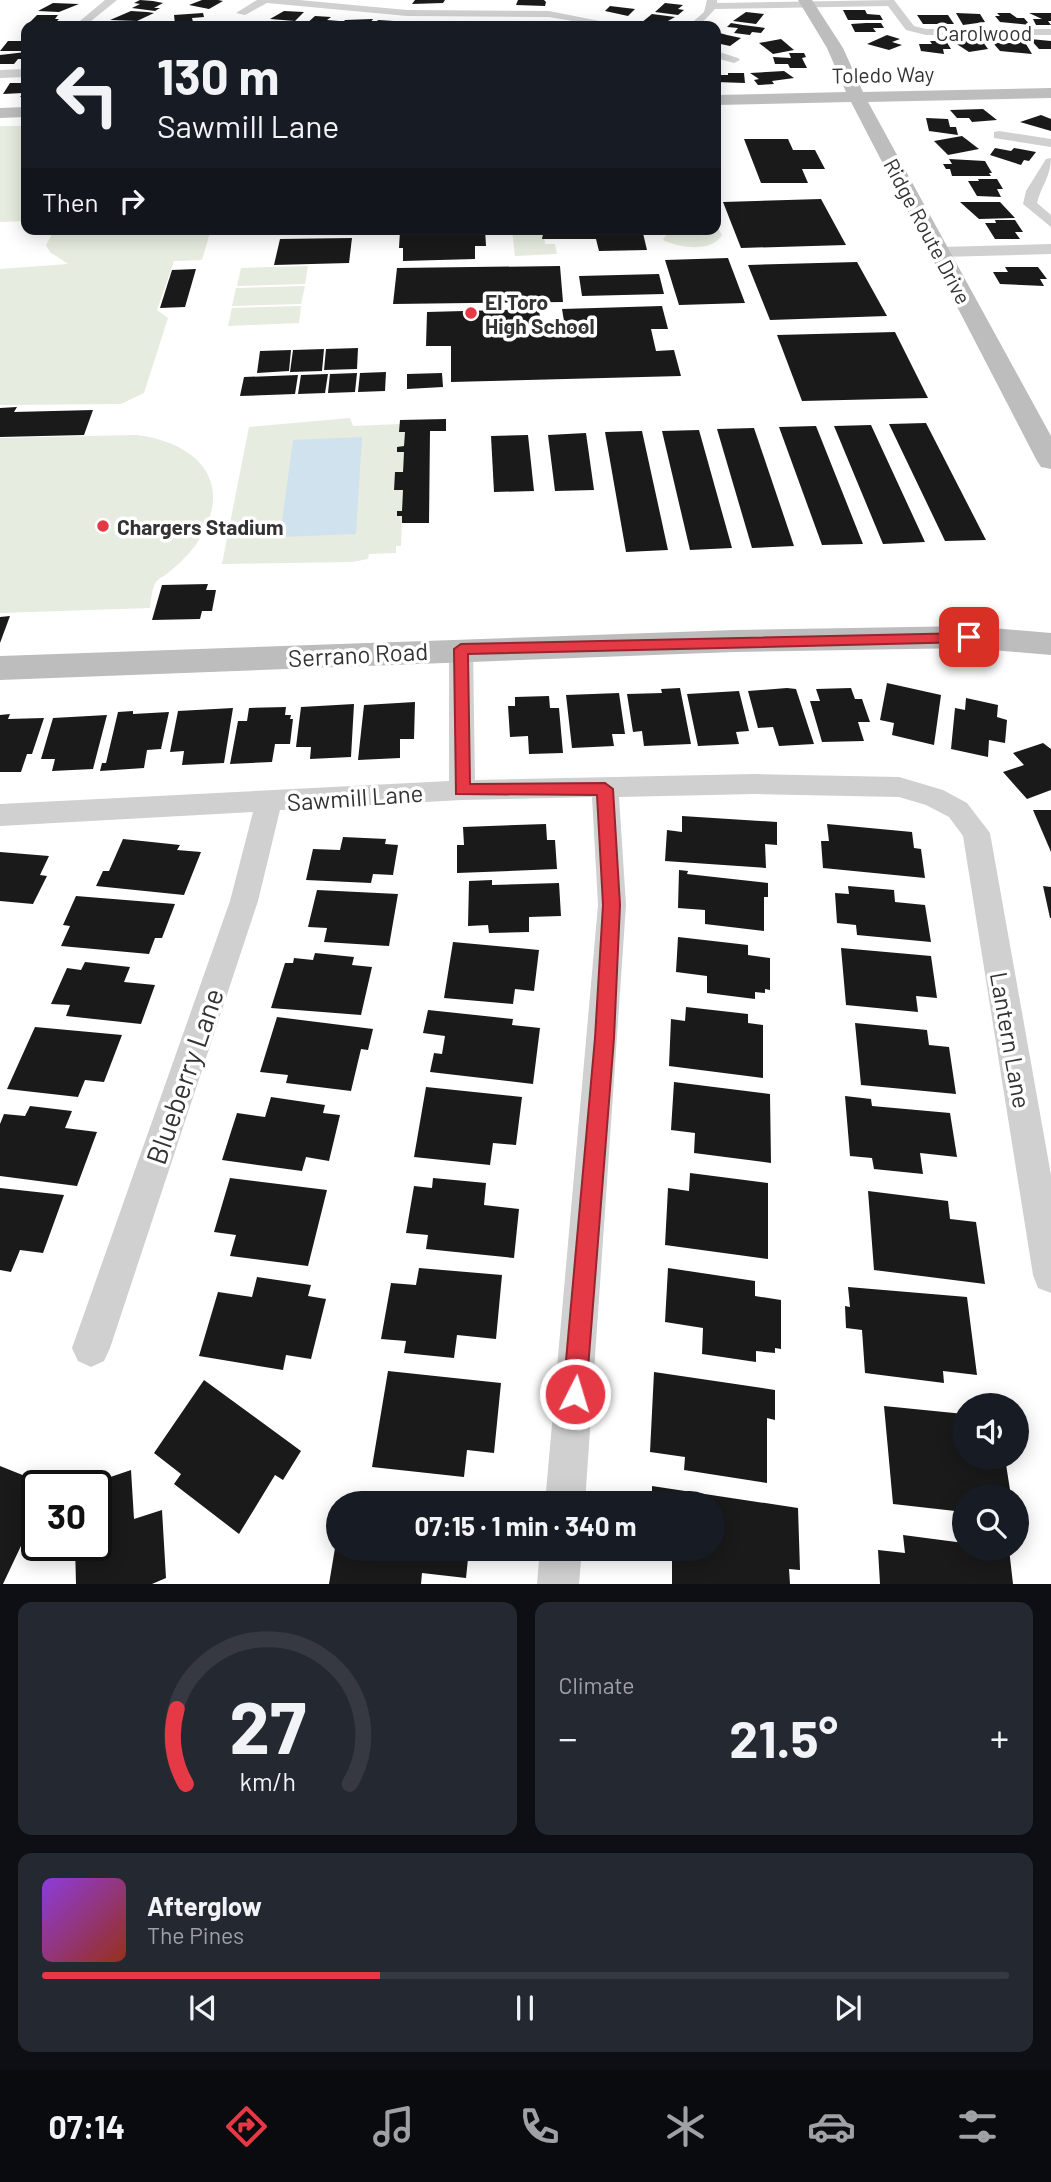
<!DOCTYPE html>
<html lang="en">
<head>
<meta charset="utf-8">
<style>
	:root { --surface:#171b24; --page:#242831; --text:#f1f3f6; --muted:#9ea1a6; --line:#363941; --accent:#e63946 }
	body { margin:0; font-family:Barlow,sans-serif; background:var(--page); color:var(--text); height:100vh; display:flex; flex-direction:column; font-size:26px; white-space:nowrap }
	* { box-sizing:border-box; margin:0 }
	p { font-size:23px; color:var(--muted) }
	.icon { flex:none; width:38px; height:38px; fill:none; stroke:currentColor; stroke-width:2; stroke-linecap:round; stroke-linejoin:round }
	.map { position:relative; height:1584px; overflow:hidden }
	.side { display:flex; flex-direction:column; gap:18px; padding:18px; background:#0d0f14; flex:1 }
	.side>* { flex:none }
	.banner { position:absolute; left:21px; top:21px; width:700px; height:214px; border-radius:14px; box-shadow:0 4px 18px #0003; background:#171b24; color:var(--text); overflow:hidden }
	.controls { position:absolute; left:952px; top:1393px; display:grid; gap:14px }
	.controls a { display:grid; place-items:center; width:77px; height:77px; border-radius:50%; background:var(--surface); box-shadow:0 4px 18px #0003; font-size:35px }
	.speed { position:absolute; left:21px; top:1470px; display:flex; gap:14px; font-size:35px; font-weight:700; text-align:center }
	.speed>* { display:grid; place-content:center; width:91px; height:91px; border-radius:50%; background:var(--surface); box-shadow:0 4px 18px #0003; line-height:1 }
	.speed .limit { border:4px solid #111; border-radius:10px; background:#fff; color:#111 }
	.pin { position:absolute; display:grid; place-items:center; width:60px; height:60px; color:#fff; margin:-30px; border-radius:14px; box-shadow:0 4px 10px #0006 }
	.me { position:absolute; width:77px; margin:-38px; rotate:5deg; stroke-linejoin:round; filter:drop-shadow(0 0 5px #0008) }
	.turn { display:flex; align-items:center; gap:24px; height:147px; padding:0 21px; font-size:32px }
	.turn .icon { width:91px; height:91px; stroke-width:2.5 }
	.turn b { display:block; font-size:49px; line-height:60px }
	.then { display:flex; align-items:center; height:66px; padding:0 21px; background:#0003; gap:14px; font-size:26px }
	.big { font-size:52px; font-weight:700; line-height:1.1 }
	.side .card { flex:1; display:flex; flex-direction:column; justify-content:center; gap:10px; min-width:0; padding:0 24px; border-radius:14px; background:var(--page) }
	.side .dial { align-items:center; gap:0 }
	.dial svg { height:182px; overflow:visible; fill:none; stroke:var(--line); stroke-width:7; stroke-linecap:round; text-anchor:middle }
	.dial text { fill:var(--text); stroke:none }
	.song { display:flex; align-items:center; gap:21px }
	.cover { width:84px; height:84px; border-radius:10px; background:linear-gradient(135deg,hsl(270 70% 55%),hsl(10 70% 35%)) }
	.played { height:7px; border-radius:4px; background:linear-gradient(90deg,var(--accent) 35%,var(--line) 35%) }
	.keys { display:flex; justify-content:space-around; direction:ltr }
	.heat { display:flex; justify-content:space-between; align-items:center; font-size:38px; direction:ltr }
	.side .tiles { flex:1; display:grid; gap:18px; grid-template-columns:1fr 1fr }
	.card:last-child { grid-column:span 2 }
	.trip { position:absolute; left:326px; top:1491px; width:399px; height:70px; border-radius:35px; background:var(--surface); box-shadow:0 4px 18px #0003; font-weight:700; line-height:70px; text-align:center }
	.menu { display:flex; height:112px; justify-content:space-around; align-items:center; background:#090b0e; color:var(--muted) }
	.menu .icon { width:49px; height:49px }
	.menu .active { color:var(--accent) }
	.menu b { font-size:32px; color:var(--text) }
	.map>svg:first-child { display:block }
	.green { fill:#e6ecdf }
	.water { fill:#cfe2ee }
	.building { fill:#1a1a1a }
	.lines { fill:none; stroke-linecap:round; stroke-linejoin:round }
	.street { fill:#d0d0d0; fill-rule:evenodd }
	.secondary { fill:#bdbdbd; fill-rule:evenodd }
	.route { fill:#e63946; stroke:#96252e; stroke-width:2 }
	.poi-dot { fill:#e63946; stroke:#fff; stroke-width:2.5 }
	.labels { text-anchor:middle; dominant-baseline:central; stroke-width:7; stroke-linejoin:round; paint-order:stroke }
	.far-street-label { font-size:21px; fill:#333; stroke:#fff }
	.far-poi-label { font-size:21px; font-weight:bold; fill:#333; stroke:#fff; text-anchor:start }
	.street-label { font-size:24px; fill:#333; stroke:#fff }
	.near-street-label { font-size:28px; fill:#333; stroke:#fff }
</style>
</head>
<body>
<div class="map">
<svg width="1051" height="1584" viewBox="0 0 1051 1584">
	<rect width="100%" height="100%" fill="#fff"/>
	<g class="green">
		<path d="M0 126H26V221L0 222Z"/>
		<path d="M716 224 722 235C711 253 680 248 663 240L669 230 716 229Z"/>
		<path d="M55 229H211L202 260 174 261 157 310 168 318 144 393 121 404 0 405V269L68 264 50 252 46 245Z"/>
		<path d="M512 229H543L545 244H555L557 254 515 256Z"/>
		<path d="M308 266 305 284 237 286 241 268Z"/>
		<path d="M305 286 301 304 232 306 236 288Z"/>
		<path d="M301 306 299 323 228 326 232 308Z"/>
		<path d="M350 418 353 426 400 424 405 432 404 446 397 447V452H404L403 472H395L394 490H403L402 511 397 512V516H402L401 546H396V553L369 554 368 559 352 562 222 564 249 427Z"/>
		<path d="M136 435C192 441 235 478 201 536 194 550 181 562 169 572 166 575 159 578 156 582 152 588 151 600 150 608L0 613V438Z"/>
	</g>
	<path class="water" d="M362 437 356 534 280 537 293 440Z"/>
	<g class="building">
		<path d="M140 0 153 1 163 3 154 8H160L155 11 132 8 140 4 134 3Z"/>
		<path d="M202 0H218L223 1 209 9 189 5Z"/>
		<path d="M415 0H445L443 3 412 4Z"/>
		<path d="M518 0H544L546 2 545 6 516 5Z"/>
		<path d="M53 3 79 4 59 12 38 11Z"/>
		<path d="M665 3 683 5 678 9 684 10 678 15 655 12Z"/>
		<path d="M610 6 635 9 628 16 605 11Z"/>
		<path d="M843 10H865L867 14 880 15 883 20H848Z"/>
		<path d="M131 11 147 12 154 13 137 21 110 20Z"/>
		<path d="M284 11 304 12 295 21 270 19Z"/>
		<path d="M746 12 764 14 756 24 733 21Z"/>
		<path d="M203 13 204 17 192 18 193 22 175 24 174 15Z"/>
		<path d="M956 13 980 14 985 22 963 25Z"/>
		<path d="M997 13H1010L1017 18H1024L1030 25 1000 22 995 16H1000Z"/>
		<path d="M1029 13H1051V21H1048L1051 25H1036L1033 19H1042Z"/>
		<path d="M652 14 675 17 659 26 641 23Z"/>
		<path d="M37 15H58L55 19H59L54 24H28Z"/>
		<path d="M917 15H948L954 24H923Z"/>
		<path d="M315 16 331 17 327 20 339 21 333 26H304Z"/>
		<path d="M373 19 368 26H340L345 20Z"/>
		<path d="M378 20 394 21 408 23 405 26H373Z"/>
		<path d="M429 21H445V26H413L414 23Z"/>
		<path d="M455 21 487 23 486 26H455Z"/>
		<path d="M526 21V26H494L495 23Z"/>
		<path d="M108 22 132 24 144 23 141 26H105Z"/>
		<path d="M731 23 743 25 765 28 761 33 752 32 750 35 734 33 738 28 727 27Z"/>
		<path d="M866 23H881L884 28H873L876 32H855L851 24Z"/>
		<path d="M716 32 727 35 741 38 730 46 716 43 719 39H716Z"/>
		<path d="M887 35 900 39 892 42 902 45 889 50 867 44Z"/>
		<path d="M781 39 794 50 773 54 759 43Z"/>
		<path d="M949 39 983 42 988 49 969 52Z"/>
		<path d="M1008 39H1023L1032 54 1000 51 993 43H1011Z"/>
		<path d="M1030 39 1051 41V49H1039Z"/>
		<path d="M8 41H26V51H0Z"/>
		<path d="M930 41H946L951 49H943L944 54 921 51 919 44H932Z"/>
		<path d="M26 52V59H18L14 64H0V55Z"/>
		<path d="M789 53H804L806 57 802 58 807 68H790L788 64H775L773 57 791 58Z"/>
		<path d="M784 71 794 78 772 81 774 84 758 85 754 80 759 79 750 73Z"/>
		<path d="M728 73H744L745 83 716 82V75H728Z"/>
		<path d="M10 83H26V96L20 97 23 93 3 94Z"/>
		<path d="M983 109 997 120 972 122 969 118H957L950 110Z"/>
		<path d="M1041 115 1051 119V131L1020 122Z"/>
		<path d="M926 118 948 119 950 127H956L958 135 929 131Z"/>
		<path d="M962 136 979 149 948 155 934 141Z"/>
		<path d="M744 139H788L793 150H815L825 169H802L808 183H761Z"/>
		<path d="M995 148 1011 151 1014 148 1036 152 1029 161 1024 160 1021 165 990 155Z"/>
		<path d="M949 159 985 161 992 173H989L991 176H952L950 169H946L943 164H952Z"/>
		<path d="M978 179H997L1003 189H997L1001 197 977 196 968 181H979Z"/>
		<path d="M821 199 846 245 741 248 723 202Z"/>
		<path d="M960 202H1000L1015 218 979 219Z"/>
		<path d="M995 220H1015L1023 232H1015L1020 239H995L985 223H996Z"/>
		<path d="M278 229H322L323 232 278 233Z"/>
		<path d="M481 229H485L486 246H475V259L403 261V248H399L400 231Z"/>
		<path d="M642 229 647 250 599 251 596 239H542L544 229Z"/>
		<path d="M352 238 349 263 274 265 280 239Z"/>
		<path d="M728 258 745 303 679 305 665 260Z"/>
		<path d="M857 262 887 316 770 320 748 265Z"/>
		<path d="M560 266 563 302 393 304 397 268Z"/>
		<path d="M1005 267H1038L1047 279H1040L1044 286 1000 284 993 272H1008Z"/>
		<path d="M196 269 185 307 160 308 172 270Z"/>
		<path d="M659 274 664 294 582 296 579 276Z"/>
		<path d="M662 306 668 329H651L656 351 674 350 681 376 451 382V346H426L427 312 539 309 542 334 566 333 562 309Z"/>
		<path d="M895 332 928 398 802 401 777 335Z"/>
		<path d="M358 348 357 369 324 370 326 349Z"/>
		<path d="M324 349 322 371 290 372 293 350Z"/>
		<path d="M291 350 289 371 257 373 260 351Z"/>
		<path d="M386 372 385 391 358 392 360 373Z"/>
		<path d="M357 373 355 392 328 393 330 374Z"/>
		<path d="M442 373 443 387 407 389V374Z"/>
		<path d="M328 374 325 393 298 394 301 375Z"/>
		<path d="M298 375 295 394 240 396 244 377Z"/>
		<path d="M17 407 14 412 93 410 84 435 0 437V408Z"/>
		<path d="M446 419V431H430L429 523H402V516H397V511H402L403 490H394L395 472H403L404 452H397V447L404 446 405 432H399L400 420Z"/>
		<path d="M926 423 986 540 945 541 889 424Z"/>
		<path d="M871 425 925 542 883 544 834 426Z"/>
		<path d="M816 426 863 544 822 545 779 427Z"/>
		<path d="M754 428 794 546 752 548 717 429Z"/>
		<path d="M699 430 732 548 690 550 662 431Z"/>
		<path d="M642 431 668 550 626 552 605 432Z"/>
		<path d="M586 433 594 490 555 491 548 435Z"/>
		<path d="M528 435 534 491 494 492 491 436Z"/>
		<path d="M208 584 206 590H216L212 611H202L200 619 152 620 162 585Z"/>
		<path d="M10 616 0 643V617Z"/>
		<path d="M887 683 941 695 934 745 892 735 894 723 880 720Z"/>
		<path d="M680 688 691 744 644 746 642 731 633 732 627 694 662 693 661 689Z"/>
		<path d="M787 688 796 689 814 744 779 746 773 727 758 728 748 691Z"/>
		<path d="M851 688 855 699H862L870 722H858L864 741 822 742 810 701H820L816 689Z"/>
		<path d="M739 691 749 731 736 732 739 744 698 746 687 694Z"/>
		<path d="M619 693 625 734H612L614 746 572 748 566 695Z"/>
		<path d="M549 696 550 708H559L563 753 529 754 528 736 510 737 508 706H515V697Z"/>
		<path d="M966 698 998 705 997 717 1007 720 1005 743 989 740 988 757 951 749 955 708 965 710Z"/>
		<path d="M415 702 414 739H400V758L358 760 364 705Z"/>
		<path d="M354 704 351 757 310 759 311 747H296L301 707Z"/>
		<path d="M286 707 285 715H291L290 719H293L290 744H275L272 762 230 764 238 721H247L249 708Z"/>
		<path d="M233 708 224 763 182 765 184 751 170 752 178 711Z"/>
		<path d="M133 711V714L169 712 161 749 147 750 144 768 100 771 102 763H106L118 712Z"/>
		<path d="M10 714 8 719 44 718 32 754H27L21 772H0V715Z"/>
		<path d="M107 715 93 769 52 771 55 759H41L53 718Z"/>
		<path d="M1043 743 1051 749V790L1027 799 1003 772 1024 765 1013 753Z"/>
		<path d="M1033 810H1051V852Z"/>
		<path d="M682 816 777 822V845L765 844 766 868 665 861 667 830 682 832Z"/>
		<path d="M546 824 547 840H555L557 869 457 873V845H464L463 827Z"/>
		<path d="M827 824 912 832 914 848 921 849 925 878 823 868 821 841H829Z"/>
		<path d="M343 837 386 839 385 844 398 845 393 875 373 874 371 883 306 880 313 849 340 850Z"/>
		<path d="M123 839 180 845 177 850 201 852 184 895 96 886 103 871H109Z"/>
		<path d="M0 852 49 856 40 875 47 876 33 904 0 901Z"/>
		<path d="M679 870 688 871 687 874 768 883V897H764V931L705 924V910L678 908Z"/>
		<path d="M492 880V885L559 883 561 916 529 917V932L489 933 488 925 468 926 469 881Z"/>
		<path d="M848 886 894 890 895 902 925 905 931 942 857 935 856 925 837 923 835 893 849 894Z"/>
		<path d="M1043 886 1051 887V918H1050Z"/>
		<path d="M317 890 398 894 389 946 324 942 327 928 308 927Z"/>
		<path d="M76 896 175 904 162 938H155L149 954 61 946 70 926 63 925Z"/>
		<path d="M678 937 748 945V955L770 958V990L765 989V993L755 992V999L707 993V976L676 972Z"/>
		<path d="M453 942 539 950 534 991 515 989 513 1004 444 998Z"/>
		<path d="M841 948 931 956 937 998 916 996 918 1012 846 1005Z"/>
		<path d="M315 953 354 957 352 965 372 967 361 1015 271 1008 285 963H293L294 958 313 960Z"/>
		<path d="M85 962 130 967 124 982 155 985 141 1024 66 1016 70 1005 51 1004 67 968 81 970Z"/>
		<path d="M686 1007 748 1014V1023L763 1025V1078L669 1066 671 1019 685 1021Z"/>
		<path d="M428 1010 513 1019 512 1025 540 1028 533 1084 430 1072 434 1053 442 1054 445 1036 423 1033Z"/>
		<path d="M277 1017 373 1029 368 1050 361 1049 351 1091 286 1083 288 1075 260 1072Z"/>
		<path d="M855 1023 927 1030 929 1045 949 1047 956 1094 861 1085Z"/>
		<path d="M35 1027 122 1035 104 1082 85 1080 78 1097 7 1089Z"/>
		<path d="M674 1082 770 1094 771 1163 694 1153 695 1133 671 1130Z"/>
		<path d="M426 1087 522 1097 516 1145 493 1143 490 1165 414 1157Z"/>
		<path d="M845 1096 871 1099 872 1106 950 1113 957 1157 920 1153 923 1174 874 1169 872 1158 850 1156Z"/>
		<path d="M271 1097 325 1105 323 1113 340 1115 329 1161 306 1157 302 1171 222 1160 237 1113 265 1117Z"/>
		<path d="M30 1106 72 1111 65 1128 97 1132 77 1186 0 1176V1124L4 1114 25 1116Z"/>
		<path d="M690 1173 768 1183V1259L665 1245 668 1188 689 1191Z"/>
		<path d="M230 1178 327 1190 308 1266 230 1256 236 1235 214 1232Z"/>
		<path d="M433 1178 486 1183 484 1205 519 1209 514 1258 426 1249 428 1235 406 1233 414 1186 432 1188Z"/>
		<path d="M0 1188 64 1195 43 1253 20 1250 11 1272 0 1270Z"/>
		<path d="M868 1191 948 1201 950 1219 976 1222 985 1284 874 1270Z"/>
		<path d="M419 1268 502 1275 496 1339 457 1335 454 1358 404 1353 406 1341 381 1339 391 1283 416 1285Z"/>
		<path d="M668 1268 755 1281V1296L781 1300V1349L775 1348V1353L756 1351V1362L702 1354 703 1328 665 1322Z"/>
		<path d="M257 1277 311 1285 308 1296 326 1299 311 1359 286 1355 283 1370 199 1356 218 1292 252 1297Z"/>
		<path d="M848 1287 967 1297 977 1375 943 1371 944 1383 865 1373 862 1330 846 1328 845 1306 850 1307Z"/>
		<path d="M388 1371 501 1383 494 1453 467 1450 464 1477 372 1467Z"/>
		<path d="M654 1372 775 1390V1420L767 1418V1483L684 1470 685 1457 650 1452Z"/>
		<path d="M204 1380 301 1451 283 1480 275 1475 239 1534 174 1484 181 1474 154 1453Z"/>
		<path d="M884 1406 964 1414V1458H1005L1011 1496H964V1512L893 1504Z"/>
		<path d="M0 1466 50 1486H37V1512L3 1584H0Z"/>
		<path d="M131 1470 134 1519 162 1510 166 1578 152 1584H76L75 1545H96V1486L87 1485Z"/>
		<path d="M652 1486 798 1508 800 1570 789 1569 790 1584H672V1557L649 1553V1549H712V1503H652Z"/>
		<path d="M903 1535 964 1543V1549H1009L1013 1584H880L878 1550 905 1553Z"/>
		<path d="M336 1542 338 1549H469L466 1578 422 1573 421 1584H329Z"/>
	</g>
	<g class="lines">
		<g class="street">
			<path d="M105 0H117L85 26H74Z"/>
			<path d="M257 0H299L407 10 549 11 625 26H602L549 17 407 16 267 3 245 15 236 13Z"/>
			<path d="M707 0H717V3L894 0 914 26 926 29H1051V35H926L906 30 888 6 715 9 699 26H688L704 12Z"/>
			<path d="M716 51 738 58 740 60 734 63 716 58Z"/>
			<path d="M26 69V77L0 78V70Z"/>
			<path d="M999 131 1051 139V147L994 138V132Z"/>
			<path d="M1051 158C1051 176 1041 186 1037 203L1051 215V227L1023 204 1026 191 1046 159Z"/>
			<path d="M1051 244V254L940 257 932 252 940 247Z"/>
			<path d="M461 641 469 643 473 649 475 780 755 774 899 777 943 790 967 803 990 833 1051 1175V1293L1038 1288 1033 1275 963 836 949 817 926 805 899 797 755 794 619 797 626 905 585 1503H545L598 905 592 797 462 800 280 810 258 901 110 1348 104 1361 91 1367 78 1361 72 1348 230 901 253 812 0 826V804L449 781V649L453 643Z"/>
			<path d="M540 1549H582L579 1584H537Z"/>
		</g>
		<g class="secondary">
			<path d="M798 0H812L843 48 863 92 1051 88V98L868 102 1051 436V469L1041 467 1037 461 851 102 716 105V95L846 92 827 48Z"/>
			<path d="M26 107V117L0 118V108Z"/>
			<path d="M969 626 1051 633V655L969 648 734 652 0 680V656L734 630Z"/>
		</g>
	</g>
	<path class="route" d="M969 633 976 637 969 642 468 654 470 784 605 783 613 789 620 905 614 1038 586 1394 583 1402 575 1405 566 1402 563 1394 595 1038 603 905 597 795 456 794 454 649 461 644Z"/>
	<g class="poi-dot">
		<circle cx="471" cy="313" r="7"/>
		<circle cx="103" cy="526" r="7"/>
	</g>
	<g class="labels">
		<g class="far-street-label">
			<text x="984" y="32">Carolwood</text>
			<text transform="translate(883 74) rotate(-1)">Toledo Way</text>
			<text transform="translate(928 231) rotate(62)">Ridge Route Drive</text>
		</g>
		<g class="far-poi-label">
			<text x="485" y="301">El Toro<tspan x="485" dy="24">High School</tspan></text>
			<text x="117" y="526">Chargers Stadium</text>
		</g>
		<g class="street-label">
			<text transform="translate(358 654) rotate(-3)">Serrano Road</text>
			<text transform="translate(355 797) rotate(-4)">Sawmill Lane</text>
			<text transform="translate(1011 1040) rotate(80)">Lantern Lane</text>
		</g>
		<g class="near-street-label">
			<text transform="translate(184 1076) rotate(-71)">Blueberry Lane</text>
		</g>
	</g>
</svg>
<div class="controls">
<a><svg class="icon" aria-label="sound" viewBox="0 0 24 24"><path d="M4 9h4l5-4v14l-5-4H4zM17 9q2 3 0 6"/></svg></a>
<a><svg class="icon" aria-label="search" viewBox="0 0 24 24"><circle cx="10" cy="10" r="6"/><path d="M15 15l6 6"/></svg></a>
</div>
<div class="speed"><div class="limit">30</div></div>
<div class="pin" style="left:969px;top:637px;background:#d93025"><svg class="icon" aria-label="arrive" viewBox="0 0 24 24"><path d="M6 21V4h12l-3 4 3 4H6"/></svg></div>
<svg class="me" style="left:575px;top:1394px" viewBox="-20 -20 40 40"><circle r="17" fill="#e63946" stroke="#fff" stroke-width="3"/><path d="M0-11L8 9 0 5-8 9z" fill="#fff"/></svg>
<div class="trip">07:15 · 1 min · 340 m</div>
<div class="banner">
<div class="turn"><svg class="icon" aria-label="left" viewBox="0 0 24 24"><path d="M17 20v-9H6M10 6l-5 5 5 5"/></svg><div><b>130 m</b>Sawmill Lane</div></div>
<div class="then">Then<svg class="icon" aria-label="right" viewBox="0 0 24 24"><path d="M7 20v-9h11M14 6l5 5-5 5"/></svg></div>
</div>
</div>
<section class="side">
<div class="tiles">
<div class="card dial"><svg viewBox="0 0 100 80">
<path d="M14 69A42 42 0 1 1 86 69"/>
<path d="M14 69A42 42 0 0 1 10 36" stroke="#e63946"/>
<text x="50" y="56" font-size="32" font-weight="700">27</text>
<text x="50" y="72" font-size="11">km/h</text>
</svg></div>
<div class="card"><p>Climate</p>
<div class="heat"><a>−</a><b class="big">21.5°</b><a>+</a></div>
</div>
<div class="card">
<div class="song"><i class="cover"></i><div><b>Afterglow</b><p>The Pines</p></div></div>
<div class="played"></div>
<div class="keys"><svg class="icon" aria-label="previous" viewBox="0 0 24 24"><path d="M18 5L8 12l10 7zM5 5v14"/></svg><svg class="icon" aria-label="pause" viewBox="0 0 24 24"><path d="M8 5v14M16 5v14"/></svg><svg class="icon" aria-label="next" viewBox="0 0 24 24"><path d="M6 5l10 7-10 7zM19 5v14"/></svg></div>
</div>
</div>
</section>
<nav class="menu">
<b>07:14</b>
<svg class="icon active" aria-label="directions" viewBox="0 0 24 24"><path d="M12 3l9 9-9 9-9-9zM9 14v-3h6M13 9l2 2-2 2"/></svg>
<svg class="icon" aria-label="music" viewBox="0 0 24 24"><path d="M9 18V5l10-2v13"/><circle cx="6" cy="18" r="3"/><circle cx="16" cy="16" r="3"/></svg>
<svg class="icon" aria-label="phone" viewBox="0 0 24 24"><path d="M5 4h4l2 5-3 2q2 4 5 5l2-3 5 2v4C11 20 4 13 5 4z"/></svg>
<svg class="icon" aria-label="climate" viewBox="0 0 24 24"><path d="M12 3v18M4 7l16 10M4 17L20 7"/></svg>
<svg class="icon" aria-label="car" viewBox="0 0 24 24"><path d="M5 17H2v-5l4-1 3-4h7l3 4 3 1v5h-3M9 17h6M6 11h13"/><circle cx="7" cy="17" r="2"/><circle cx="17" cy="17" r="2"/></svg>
<svg class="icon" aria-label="filters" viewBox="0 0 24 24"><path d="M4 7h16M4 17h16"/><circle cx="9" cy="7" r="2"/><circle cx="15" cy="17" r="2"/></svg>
</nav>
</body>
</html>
